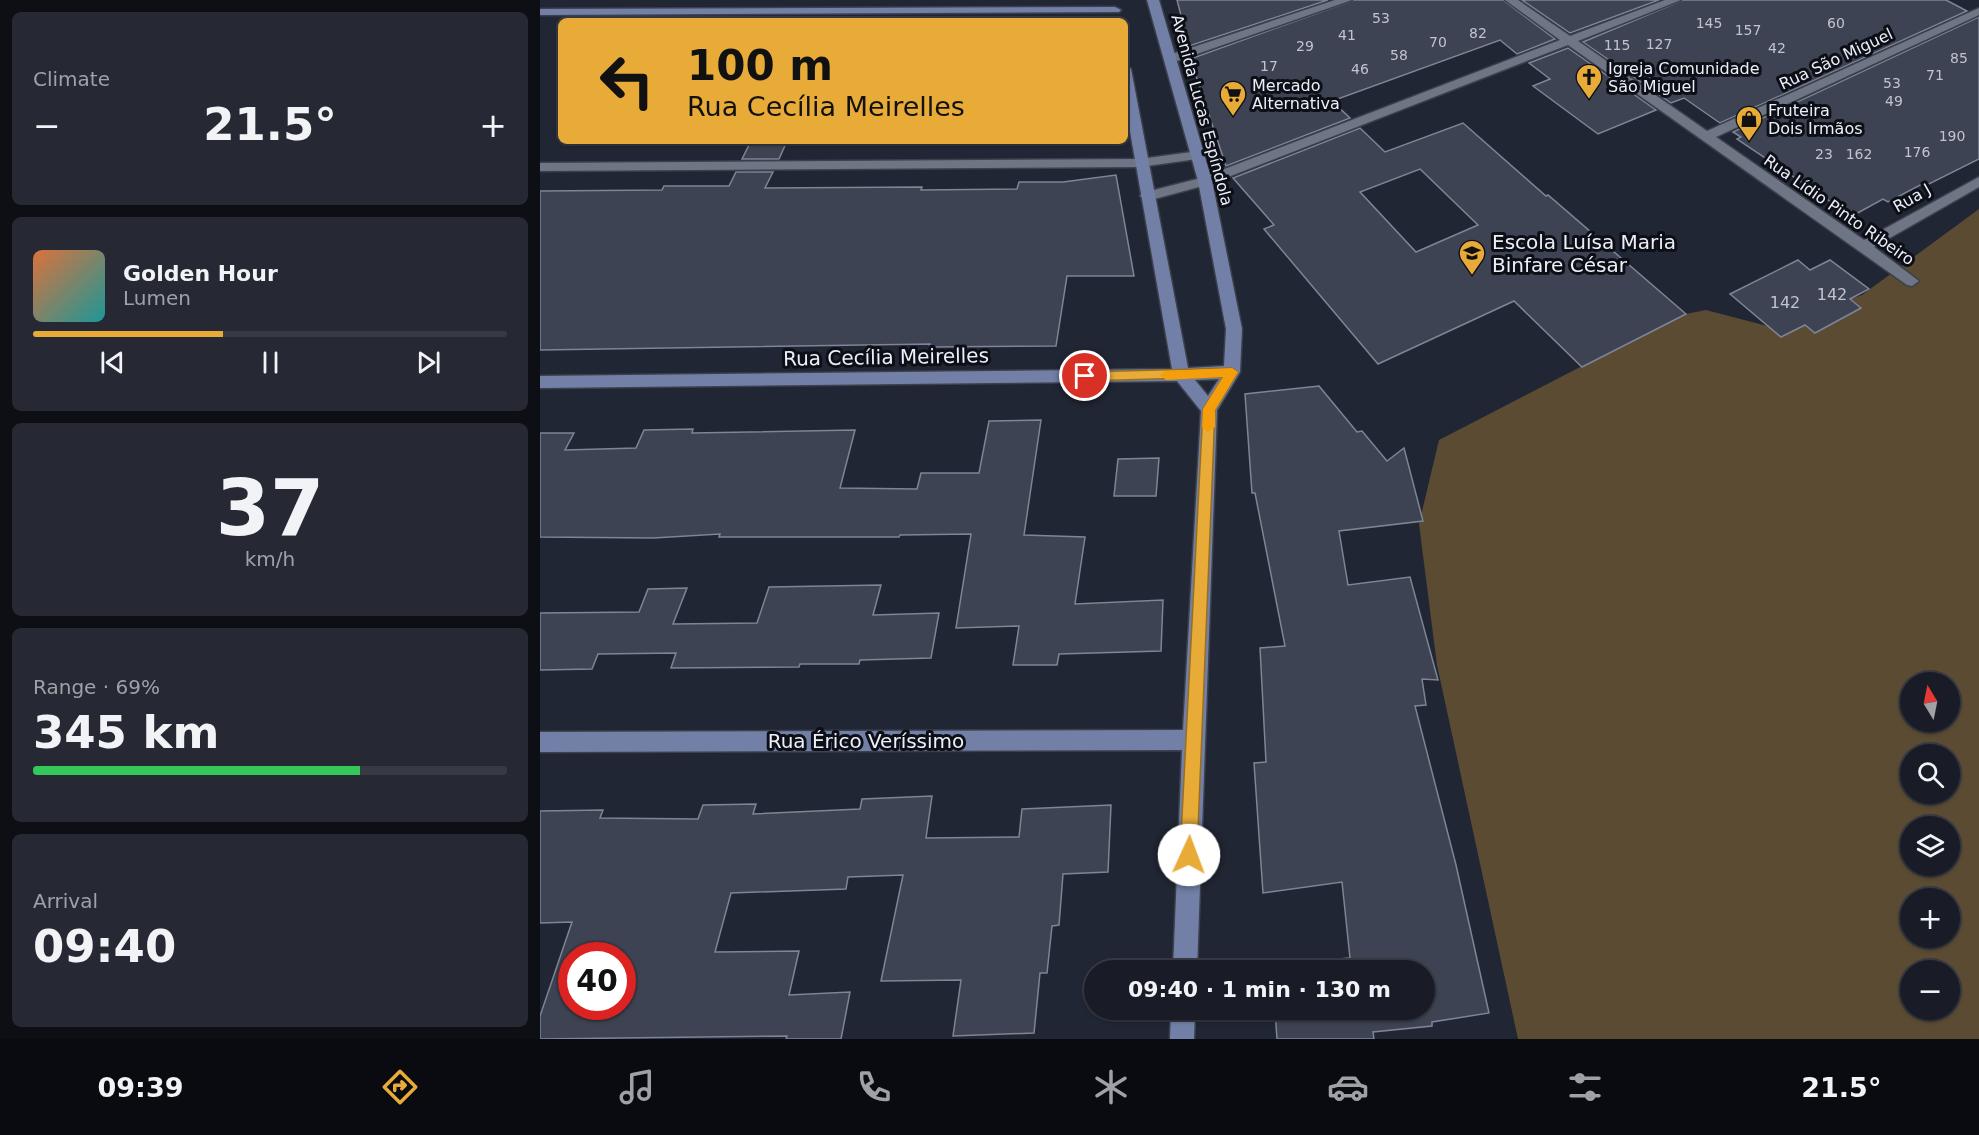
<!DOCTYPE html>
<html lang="en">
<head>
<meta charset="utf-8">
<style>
	:root { --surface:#191c27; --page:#262933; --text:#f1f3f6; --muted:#9fa1a7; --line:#373a44; --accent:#e8ab37 }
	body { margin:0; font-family:"DejaVu Sans",sans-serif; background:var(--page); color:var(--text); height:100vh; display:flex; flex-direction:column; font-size:22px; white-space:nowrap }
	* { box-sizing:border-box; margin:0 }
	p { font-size:20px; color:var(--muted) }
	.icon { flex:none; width:33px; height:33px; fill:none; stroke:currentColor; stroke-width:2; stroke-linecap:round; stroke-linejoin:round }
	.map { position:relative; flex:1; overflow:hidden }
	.drawer { display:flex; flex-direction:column; gap:12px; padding:12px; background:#0e0f15; width:540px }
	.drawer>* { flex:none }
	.hud { position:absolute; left:18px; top:18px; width:570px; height:126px; border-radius:9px; box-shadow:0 2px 4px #0004,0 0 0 2px var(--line); background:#e8ab37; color:#111; overflow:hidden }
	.needle { width:39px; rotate:350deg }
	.buttons { position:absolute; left:1360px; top:672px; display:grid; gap:12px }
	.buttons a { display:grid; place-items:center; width:60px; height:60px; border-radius:50%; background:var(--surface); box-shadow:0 2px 4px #0004,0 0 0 2px var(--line); font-size:30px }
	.speed { position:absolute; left:18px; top:942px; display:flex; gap:12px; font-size:30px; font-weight:700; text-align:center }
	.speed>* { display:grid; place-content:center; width:78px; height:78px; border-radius:50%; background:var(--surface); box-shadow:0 2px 4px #0004,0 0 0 2px var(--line); line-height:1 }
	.speed .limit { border:9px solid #d22; background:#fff; color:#111 }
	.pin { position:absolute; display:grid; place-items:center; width:51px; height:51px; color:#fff; margin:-26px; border:3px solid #fff; border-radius:50%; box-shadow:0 2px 6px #0007 }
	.me { position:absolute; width:66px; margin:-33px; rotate:2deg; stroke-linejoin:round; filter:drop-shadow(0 0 4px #0008) }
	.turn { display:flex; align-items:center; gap:21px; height:126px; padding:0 30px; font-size:27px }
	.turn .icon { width:78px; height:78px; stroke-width:2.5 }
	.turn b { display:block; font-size:42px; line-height:51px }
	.big { font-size:45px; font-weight:700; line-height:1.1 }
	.drawer .tile { flex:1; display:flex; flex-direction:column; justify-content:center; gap:9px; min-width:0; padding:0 21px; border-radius:9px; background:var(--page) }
	.drawer .dial { align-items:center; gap:0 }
	.dial b { font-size:78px; line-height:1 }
	.song { display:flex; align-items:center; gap:18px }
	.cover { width:72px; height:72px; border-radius:9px; background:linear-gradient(135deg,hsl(20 70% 55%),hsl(180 70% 35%)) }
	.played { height:6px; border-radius:3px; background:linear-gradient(90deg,var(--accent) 40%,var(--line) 40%) }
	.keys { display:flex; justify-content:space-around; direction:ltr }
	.heat { display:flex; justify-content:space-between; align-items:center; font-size:33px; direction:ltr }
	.charge { height:9px; border-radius:4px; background:linear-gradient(90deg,#34c759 69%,var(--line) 0) }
	.trip { position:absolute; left:544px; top:960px; width:351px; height:60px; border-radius:30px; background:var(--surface); box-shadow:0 2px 4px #0004,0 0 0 2px var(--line); font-weight:700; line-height:60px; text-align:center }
	.dock { display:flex; height:96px; justify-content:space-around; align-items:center; background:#0a0b10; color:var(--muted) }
	.dock .icon { width:42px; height:42px }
	.dock .on { color:var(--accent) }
	.dock b { font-size:27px; color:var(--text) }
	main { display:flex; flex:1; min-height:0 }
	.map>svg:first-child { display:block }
	.green { fill:#5a4b32; fill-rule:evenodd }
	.building { fill:#3d4352; stroke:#7e8596; stroke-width:1.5; fill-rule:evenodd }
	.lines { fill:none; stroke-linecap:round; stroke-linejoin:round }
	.street-casing { stroke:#3c404c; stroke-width:3 }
	.secondary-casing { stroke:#3c404c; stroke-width:3 }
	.street { fill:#6e7585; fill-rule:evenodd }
	.secondary { fill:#7280a7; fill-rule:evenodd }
	.route { fill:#e8ab37; stroke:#976f24; stroke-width:1.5 }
	.slow { fill:#f59e0b }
	.labels { text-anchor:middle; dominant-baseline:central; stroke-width:6; stroke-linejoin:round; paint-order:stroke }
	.far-number-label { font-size:14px; fill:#c0c4cf }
	.far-street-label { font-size:16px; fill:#eceff9; stroke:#0d0f16 }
	.far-poi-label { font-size:16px; fill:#eceff9; stroke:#0d0f16; text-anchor:start }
	.number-label { font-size:16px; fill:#c0c4cf }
	.poi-label { font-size:20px; fill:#eceff9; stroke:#0d0f16; text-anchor:start }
	.street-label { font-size:20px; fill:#eceff9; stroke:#0d0f16 }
</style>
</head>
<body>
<main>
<section class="drawer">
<div class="tile"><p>Climate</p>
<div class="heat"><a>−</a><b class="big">21.5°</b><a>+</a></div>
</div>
<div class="tile">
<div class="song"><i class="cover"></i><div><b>Golden Hour</b><p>Lumen</p></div></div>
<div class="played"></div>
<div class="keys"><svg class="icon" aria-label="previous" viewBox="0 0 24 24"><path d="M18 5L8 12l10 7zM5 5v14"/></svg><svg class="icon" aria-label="pause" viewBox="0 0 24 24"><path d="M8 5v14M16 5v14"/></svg><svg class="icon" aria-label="next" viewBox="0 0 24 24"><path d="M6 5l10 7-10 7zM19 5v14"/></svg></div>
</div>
<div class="tile dial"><b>37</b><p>km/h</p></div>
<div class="tile"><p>Range · 69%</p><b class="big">345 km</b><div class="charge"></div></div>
<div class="tile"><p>Arrival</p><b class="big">09:40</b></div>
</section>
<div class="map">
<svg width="1439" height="1039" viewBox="0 0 1439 1039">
	<rect width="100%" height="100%" fill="#212634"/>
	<path class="green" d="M1439 209V1039H978L897 665 879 524 899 440 1141 315 1166 310 1231 327 1322 295ZM1371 682H1410V722H1371ZM1371 754H1410V794H1371ZM1371 826H1410V866H1371ZM1371 898H1410V938H1371ZM1371 970H1410V1010H1371Z"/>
	<g class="building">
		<path d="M637 0H788L649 46Z"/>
		<path d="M814 0H963L1015 39 977 54 960 40 792 101 810 118 686 166 652 64 654 63 653 58Z"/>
		<path d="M982 0H1119L1030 33Z"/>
		<path d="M1143 0H1406L1427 11 1180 123 1144 98 1131 103 1043 42Z"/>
		<path d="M1439 17V159L1385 186 1382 184 1348 202 1343 199 1312 216 1197 139 1201 137 1193 132Z"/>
		<path d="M1028 48 1116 110 1058 134 993 86 1010 79 989 63Z"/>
		<path d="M923 123 1006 196 1008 195 1146 314 1042 367 974 301 838 364 724 229 734 225 693 178 820 128 845 152ZM880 169 938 225 876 252 820 192Z"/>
		<path d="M211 141H247L239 159H202Z"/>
		<path d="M196 172H233L225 188 382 187 381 190 477 189 479 182H523L576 175 594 276H527L516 346 389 347 390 344 0 350V191L122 190 124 186H189Z"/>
		<path d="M1258 260 1270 270 1290 260 1329 289 1310 299 1321 308 1275 333 1265 325 1241 337 1190 294Z"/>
		<path d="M779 386 817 432 822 431 847 461 864 448 883 521 799 531 808 585 870 577 898 680 882 679 886 705 875 706 916 865 949 1013 892 1022V1026L833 1032 834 1039H737L735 1010H885V970H731V965L810 958 802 882 723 893 714 763 726 762 720 648 745 646 715 493H712L705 394Z"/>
		<path d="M501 420 484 535 545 537 535 604 623 600 621 651 519 654 517 665H473L479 626 416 628 431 534 360 535 359 537H179L180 534 113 538 0 537V433H34L25 450 96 448 104 430 153 429 152 433 315 430 300 488 377 489 381 473H439L449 421Z"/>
		<path d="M619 458 616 496H574L578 459Z"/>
		<path d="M341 585 333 615 399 613 391 658 320 660 319 664H260L259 667 131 668 136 653 58 654 52 669 0 670V613L99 612 108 589 147 588 133 624 217 623 229 587Z"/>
		<path d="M392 796 386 838 479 837 482 809 571 805 568 872 523 874 519 925 512 926 507 973H500L494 1033 413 1036 421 980 341 981 363 875 308 877 306 889 191 893 175 952 259 951 249 995 310 992 301 1039H246L247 1036 0 1039V1016L32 922 0 923V811L63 810 60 818 158 819 163 805 216 804 213 814 320 809 322 799ZM32 956H82V1006H32Z"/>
	</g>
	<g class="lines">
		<g class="street-casing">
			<g id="street">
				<path d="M795 0H812L634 62 630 63 624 59 626 56Z"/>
				<path d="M965 0H978L1030 36 1125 0H1141L1038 41 1167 131 1439 8V15L1176 137 1324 240 1439 177V187L1334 247 1379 281 1372 286 1367 285 1028 45 670 184 607 201 600 196 602 193 661 178 1020 40Z"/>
				<path d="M659 151 664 152 666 155 664 158 600 167 0 171V163L600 159Z"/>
			</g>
		</g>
		<g class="secondary-casing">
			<g id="secondary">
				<path d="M607 0H619L672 181 702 329 700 372 677 410 657 970H633L642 750 0 752V732L643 730 661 411 637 381 0 388V376L632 369 585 103V65L591 69 648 368 684 366 686 329 658 181ZM679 379 668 396 655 380Z"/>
				<path d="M575 7 581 10 579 12 0 15V9Z"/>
				<path d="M631 1010H655L654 1039H630Z"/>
			</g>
		</g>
		<use href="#street" class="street"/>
		<use href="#secondary" class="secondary"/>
	</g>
	<path class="route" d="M692 368 698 372 675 410 657 855 655 861 649 864 643 861 640 855 663 409 683 377 545 381 539 376 545 372Z"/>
	<path class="slow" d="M692 368 698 372 675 410V427L668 432 662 427 663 409 683 377 626 380 620 375 626 371Z"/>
	<defs>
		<g id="church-pin" transform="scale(1.35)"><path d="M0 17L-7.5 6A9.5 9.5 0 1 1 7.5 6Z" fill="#e8ab37" stroke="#0d0f16"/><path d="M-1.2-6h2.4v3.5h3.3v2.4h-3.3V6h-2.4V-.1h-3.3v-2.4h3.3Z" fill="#111"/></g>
		<g id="supermarket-pin" transform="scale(1.35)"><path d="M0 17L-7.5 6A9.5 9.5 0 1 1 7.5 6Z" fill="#e8ab37" stroke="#0d0f16"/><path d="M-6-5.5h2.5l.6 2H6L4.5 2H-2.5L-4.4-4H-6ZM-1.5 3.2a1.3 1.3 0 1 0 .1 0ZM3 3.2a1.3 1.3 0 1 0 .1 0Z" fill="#111"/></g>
		<g id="shop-pin" transform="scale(1.35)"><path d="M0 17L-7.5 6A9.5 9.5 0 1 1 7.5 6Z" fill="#e8ab37" stroke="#0d0f16"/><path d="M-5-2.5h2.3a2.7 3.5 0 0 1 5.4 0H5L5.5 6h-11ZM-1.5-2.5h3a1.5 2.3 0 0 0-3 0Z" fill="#111"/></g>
		<g id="school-pin" transform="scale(1.35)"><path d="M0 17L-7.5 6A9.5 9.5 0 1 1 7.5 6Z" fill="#e8ab37" stroke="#0d0f16"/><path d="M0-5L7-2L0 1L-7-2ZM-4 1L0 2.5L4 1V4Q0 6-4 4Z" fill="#111"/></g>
	</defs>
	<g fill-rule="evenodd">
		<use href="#church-pin" x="1049" y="77"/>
		<use href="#supermarket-pin" x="693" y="94"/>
		<use href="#shop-pin" x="1209" y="119"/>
		<use href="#school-pin" x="932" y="253"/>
	</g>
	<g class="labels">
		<g class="far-number-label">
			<text x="841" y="18">53</text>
			<text x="1169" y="23">145</text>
			<text x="1296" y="23">60</text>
			<text x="1208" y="30">157</text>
			<text x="938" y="33">82</text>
			<text x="807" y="35">41</text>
			<text x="898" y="42">70</text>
			<text x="1119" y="44">127</text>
			<text x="1077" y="45">115</text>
			<text x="765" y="46">29</text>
			<text x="1237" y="48">42</text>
			<text x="859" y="55">58</text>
			<text x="1419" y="58">85</text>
			<text x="729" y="66">17</text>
			<text x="820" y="69">46</text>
			<text x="1395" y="75">71</text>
			<text x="1352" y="83">53</text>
			<text x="1354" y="101">49</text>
			<text x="1412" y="136">190</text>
			<text x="1377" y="152">176</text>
			<text x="1284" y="154">23</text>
			<text x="1319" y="154">162</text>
		</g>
		<g class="far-street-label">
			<text transform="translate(1296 59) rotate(-25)">Rua São Miguel</text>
			<text transform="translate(662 110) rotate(75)">Avenida Lucas Espíndola</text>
			<text transform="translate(1372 198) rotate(-30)">Rua J</text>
			<text transform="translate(1299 210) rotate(35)">Rua Lídio Pinto Ribeiro</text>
		</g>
		<g class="far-poi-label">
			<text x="1068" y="68">Igreja Comunidade<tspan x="1068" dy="18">São Miguel</tspan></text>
			<text x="712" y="85">Mercado<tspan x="712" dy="18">Alternativa</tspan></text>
			<text x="1228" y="110">Fruteira<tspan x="1228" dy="18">Dois Irmãos</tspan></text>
		</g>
		<g class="number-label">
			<text x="1292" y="294">142</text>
			<text x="1245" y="302">142</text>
		</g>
		<g class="poi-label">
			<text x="952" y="242">Escola Luísa Maria<tspan x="952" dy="23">Binfare César</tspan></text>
		</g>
		<g class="street-label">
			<text transform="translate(346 357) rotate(-1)">Rua Cecília Meirelles</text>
			<text x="326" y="741">Rua Érico Veríssimo</text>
		</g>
	</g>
</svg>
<div class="buttons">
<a><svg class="needle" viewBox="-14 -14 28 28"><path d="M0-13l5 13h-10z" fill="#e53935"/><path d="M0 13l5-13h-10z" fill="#9fa1a7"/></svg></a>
<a><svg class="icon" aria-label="search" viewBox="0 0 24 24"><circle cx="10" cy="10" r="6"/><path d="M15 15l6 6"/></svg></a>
<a><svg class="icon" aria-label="layers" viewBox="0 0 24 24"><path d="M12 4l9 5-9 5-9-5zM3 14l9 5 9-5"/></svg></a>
<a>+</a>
<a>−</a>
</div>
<div class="speed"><div class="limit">40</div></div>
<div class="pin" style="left:545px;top:376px;background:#d93025"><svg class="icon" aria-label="arrive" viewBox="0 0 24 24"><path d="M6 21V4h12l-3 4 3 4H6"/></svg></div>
<svg class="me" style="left:649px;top:855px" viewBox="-20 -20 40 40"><circle r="19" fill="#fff"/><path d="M0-13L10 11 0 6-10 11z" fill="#e8ab37"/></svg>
<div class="trip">09:40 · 1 min · 130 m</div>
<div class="hud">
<div class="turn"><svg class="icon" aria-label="left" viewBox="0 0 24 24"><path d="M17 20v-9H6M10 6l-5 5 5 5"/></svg><div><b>100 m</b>Rua Cecília Meirelles</div></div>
</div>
</div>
</main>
<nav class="dock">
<b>09:39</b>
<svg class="icon on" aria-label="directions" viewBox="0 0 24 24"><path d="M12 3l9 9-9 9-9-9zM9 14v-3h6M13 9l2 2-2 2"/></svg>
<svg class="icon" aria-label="music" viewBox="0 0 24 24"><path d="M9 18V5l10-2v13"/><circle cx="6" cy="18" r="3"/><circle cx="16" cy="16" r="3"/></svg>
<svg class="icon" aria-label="phone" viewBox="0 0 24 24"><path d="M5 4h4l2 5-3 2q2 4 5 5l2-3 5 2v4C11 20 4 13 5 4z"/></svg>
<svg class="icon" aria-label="climate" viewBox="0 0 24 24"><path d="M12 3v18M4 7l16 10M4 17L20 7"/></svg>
<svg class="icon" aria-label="car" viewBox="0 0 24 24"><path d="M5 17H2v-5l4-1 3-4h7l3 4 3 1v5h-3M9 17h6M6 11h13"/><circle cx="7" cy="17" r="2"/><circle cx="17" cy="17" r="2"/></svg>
<svg class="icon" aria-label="filters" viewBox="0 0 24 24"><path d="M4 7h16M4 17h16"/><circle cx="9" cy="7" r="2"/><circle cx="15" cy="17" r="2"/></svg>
<b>21.5°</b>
</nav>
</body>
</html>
